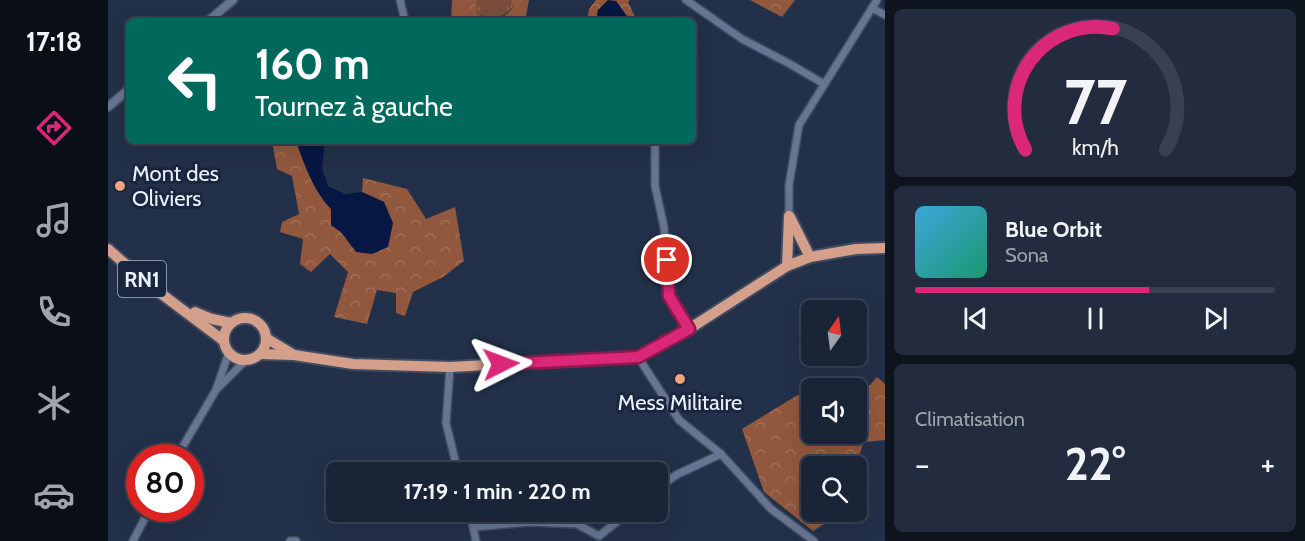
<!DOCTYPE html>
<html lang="fr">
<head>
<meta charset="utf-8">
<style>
	:root { --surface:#1a2437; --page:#232c3f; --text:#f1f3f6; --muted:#9fa4ad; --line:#384152; --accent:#db2777 }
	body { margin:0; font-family:Cabin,sans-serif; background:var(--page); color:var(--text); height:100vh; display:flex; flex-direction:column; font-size:22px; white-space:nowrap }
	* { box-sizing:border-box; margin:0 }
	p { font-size:20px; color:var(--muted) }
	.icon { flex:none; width:33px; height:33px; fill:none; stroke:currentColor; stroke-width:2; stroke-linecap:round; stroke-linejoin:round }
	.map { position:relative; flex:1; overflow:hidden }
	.side { display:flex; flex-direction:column; gap:9px; padding:9px; background:#0e141e; width:420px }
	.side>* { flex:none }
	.hud { position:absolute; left:18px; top:18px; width:570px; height:126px; border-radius:9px; box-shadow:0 6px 24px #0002,0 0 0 2px var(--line); background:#00695c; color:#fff; overflow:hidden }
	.needle { width:39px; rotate:14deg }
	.tools { position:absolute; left:693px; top:300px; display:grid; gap:12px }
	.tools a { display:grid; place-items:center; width:66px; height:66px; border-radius:9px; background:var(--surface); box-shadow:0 6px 24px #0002,0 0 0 2px var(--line); font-size:30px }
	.speed { position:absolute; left:18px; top:444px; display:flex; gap:12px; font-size:30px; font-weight:700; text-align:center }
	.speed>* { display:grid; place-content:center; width:78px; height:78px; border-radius:50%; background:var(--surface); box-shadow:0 6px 24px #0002,0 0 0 2px var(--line); line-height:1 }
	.speed .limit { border:9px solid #d22; background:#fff; color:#111 }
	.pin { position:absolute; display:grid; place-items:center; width:51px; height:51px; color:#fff; margin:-26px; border:3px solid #fff; border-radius:50%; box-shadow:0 2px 6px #0007 }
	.me { position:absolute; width:66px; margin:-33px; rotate:87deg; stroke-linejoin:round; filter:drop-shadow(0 0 4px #0008) }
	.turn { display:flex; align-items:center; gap:21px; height:126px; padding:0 30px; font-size:27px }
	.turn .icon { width:78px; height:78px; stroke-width:2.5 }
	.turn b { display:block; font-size:42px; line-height:51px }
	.big { font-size:45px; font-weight:700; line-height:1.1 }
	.side .widget { flex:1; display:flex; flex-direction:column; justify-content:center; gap:9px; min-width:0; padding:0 21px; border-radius:9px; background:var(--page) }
	.side .dial { align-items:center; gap:0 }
	.dial svg { height:156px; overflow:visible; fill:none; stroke:var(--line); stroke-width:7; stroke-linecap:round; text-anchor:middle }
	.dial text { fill:var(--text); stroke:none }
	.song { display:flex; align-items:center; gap:18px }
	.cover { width:72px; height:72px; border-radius:9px; background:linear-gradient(135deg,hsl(200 70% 55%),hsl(160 70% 35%)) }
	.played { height:6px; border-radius:3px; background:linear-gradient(90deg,var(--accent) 65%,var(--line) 65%) }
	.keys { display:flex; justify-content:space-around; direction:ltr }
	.heat { display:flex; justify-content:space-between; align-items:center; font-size:33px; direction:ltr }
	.trip { position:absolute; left:218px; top:462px; width:342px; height:60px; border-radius:9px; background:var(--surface); box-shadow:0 6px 24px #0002,0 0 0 2px var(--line); font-weight:700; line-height:60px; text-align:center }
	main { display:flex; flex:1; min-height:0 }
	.tab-bar { display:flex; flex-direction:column; width:108px; justify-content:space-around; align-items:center; background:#0a0e16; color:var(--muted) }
	.tab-bar .icon { width:42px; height:42px }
	.tab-bar .on { color:var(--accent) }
	.tab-bar b { font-size:27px; color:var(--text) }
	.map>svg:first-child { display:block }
	.grass { fill:url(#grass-tufts) }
	.forest { fill:url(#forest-crowns) }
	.water { fill:#061743 }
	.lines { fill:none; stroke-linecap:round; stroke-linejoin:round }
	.minor-casing { stroke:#414b60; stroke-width:10 }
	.tertiary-casing { stroke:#414b60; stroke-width:11 }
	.trunk-casing { stroke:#414b60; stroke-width:14 }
	.minor { stroke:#667592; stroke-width:7 }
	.tertiary { stroke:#667592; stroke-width:8 }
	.trunk { stroke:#d4a08c; stroke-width:10 }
	.route-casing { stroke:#8e194d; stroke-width:15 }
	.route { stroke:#db2777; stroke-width:10 }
	.poi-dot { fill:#f1a17d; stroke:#1a263e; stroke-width:2 }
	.labels { text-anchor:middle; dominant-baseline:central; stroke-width:6; stroke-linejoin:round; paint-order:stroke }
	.shield { fill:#1a263e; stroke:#abb3c4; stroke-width:1.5 }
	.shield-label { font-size:21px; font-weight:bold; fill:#e9f0fd }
	.poi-label { font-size:22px; fill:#e9f0fd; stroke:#1a263e; text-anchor:start }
</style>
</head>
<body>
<main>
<nav class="tab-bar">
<b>17:18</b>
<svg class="icon on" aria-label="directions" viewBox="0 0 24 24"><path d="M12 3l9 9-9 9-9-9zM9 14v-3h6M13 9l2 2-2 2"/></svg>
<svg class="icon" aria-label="music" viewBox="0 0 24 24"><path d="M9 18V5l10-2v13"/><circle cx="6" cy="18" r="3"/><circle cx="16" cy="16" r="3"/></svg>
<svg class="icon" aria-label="phone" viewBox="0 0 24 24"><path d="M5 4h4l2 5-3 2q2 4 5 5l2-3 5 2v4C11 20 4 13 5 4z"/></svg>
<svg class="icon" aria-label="climate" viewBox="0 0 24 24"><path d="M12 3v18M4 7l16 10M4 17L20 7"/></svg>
<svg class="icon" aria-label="car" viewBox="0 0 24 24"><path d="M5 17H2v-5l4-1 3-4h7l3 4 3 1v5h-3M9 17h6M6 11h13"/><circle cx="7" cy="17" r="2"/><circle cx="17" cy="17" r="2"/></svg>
</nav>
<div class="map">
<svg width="777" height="541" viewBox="0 0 777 541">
	<defs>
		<pattern id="grass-tufts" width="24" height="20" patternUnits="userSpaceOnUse" patternTransform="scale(1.5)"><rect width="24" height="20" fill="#7a4e3a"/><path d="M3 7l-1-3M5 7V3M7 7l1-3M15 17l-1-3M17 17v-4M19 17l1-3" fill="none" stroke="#8d6857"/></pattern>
		<pattern id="forest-crowns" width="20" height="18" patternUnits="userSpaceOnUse" patternTransform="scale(1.5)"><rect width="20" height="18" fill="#92583d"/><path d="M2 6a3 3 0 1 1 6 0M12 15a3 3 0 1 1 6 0" fill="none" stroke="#a1705a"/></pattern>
	</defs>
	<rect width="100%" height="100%" fill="#233049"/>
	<path class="grass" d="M368 0H403L405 7C390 21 387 21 368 13Z"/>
	<g class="forest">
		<path d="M344 0H368V13L384 21H343Z"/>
		<path d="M403 0H421L417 21H396L394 18 405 8Z"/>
		<path d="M488 0H522L520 2 528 19 518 15 508 1 490 10 488 21H479L481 9Z"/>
		<path d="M642 0H687L674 17Z"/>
		<path d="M164 141H188C197 166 205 190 223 209V225L233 232 249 252 276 202 254 192 255 178 299 189 318 219 347 207 356 261 335 277 305 292 297 316 288 313V293L269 290 259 324 226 317 240 272 222 254 203 272 192 264 195 239 172 232 174 222 191 214 184 176 169 169Z"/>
		<path d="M769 377 777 384V440L756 442 747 466H704V512H729L727 517 705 531 656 492 634 429 688 396 703 391 704 434H748L749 390 755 393Z"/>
	</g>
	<g class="water">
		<path d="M500 0 508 1 518 15 513 21H488L490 10Z"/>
		<path d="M188 141H217L214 168 220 186 237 194 254 192 276 202 285 223 280 247 264 254 248 252 233 232 223 225V209C205 190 197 166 188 141Z"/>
	</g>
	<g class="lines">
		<g class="minor-casing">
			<g id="minor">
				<path d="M292 0 297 21"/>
				<path d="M578 0 634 39 682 64 716 84"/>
				<path d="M764 8 777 15"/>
				<path d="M547 141V186L556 227 561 296 581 329"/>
				<path d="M681 216V185L691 125 769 0"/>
				<path d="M530 357 571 420 613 454 663 509 706 541"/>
				<path d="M342 367 338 423 350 472"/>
				<path d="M110 388 138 360"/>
				<path d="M68 458 108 390 121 352"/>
				<path d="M549 488 570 474 613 454"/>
				<path d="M362 512 368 541"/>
				<path d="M367 527 422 522 469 524 491 536 521 512"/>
				<path d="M25 541 42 508"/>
				<path d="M182 541H188"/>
			</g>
		</g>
		<g class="tertiary-casing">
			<g id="tertiary">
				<path d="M100 21 125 0"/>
				<path d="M0 107 21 89"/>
			</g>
		</g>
		<g class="trunk-casing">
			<g id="trunk">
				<path d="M682 217 702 257"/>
				<path d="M0 249 39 283 116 341"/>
				<path d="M679 266 681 216"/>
				<path d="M87 312 104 319 123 323"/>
				<circle cx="137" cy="339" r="21"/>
				<path d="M158 338 186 355"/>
				<path d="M152 354 186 355 245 364 342 367 530 357 581 329 679 266 702 257 748 249 777 248"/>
			</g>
		</g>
		<use href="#minor" class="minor"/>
		<use href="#tertiary" class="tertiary"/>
		<use href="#trunk" class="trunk"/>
	</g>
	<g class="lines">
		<g class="route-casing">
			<path id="route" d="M393 364 530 357 581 329 561 296 559 260"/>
		</g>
		<use href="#route" class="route"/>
	</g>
	<g class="poi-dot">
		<circle cx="12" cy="186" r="6"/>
		<circle cx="572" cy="379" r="6"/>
	</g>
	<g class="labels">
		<rect class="shield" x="10" y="261" width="48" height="36" rx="4.5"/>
		<g class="shield-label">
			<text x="34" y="279">RN1</text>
		</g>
		<g class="poi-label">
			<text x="24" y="173">Mont des<tspan x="24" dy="25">Oliviers</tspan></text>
			<text x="572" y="402" text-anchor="middle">Mess Militaire</text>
		</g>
	</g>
</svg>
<div class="tools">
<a><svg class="needle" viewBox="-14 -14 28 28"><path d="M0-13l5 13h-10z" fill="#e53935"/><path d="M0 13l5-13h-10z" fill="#9fa4ad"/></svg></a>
<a><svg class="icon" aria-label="sound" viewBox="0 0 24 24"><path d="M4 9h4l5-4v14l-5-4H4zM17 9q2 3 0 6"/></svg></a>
<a><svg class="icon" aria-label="search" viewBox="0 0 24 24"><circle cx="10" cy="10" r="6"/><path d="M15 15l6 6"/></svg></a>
</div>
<div class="speed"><div class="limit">80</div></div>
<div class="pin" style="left:559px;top:260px;background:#d93025"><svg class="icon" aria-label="arrive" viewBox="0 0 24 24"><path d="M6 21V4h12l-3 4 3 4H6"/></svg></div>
<svg class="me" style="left:393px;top:364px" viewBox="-20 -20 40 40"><path d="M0-17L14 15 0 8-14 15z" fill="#db2777" stroke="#fff" stroke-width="4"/></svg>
<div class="trip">17:19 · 1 min · 220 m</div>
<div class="hud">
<div class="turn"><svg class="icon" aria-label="left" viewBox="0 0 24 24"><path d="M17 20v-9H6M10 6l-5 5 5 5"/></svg><div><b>160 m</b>Tournez à gauche</div></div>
</div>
</div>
<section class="side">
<div class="widget dial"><svg viewBox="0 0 100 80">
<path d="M14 69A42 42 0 1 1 86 69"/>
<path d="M14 69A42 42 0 0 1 59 7" stroke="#db2777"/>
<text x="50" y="56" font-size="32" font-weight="700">77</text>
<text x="50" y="72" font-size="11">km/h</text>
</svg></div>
<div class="widget">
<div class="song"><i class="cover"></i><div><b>Blue Orbit</b><p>Sona</p></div></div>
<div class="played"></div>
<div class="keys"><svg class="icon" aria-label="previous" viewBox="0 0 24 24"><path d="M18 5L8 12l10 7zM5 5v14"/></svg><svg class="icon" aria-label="pause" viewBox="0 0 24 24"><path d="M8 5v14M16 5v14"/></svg><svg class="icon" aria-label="next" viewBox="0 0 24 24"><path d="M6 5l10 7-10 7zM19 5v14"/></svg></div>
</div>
<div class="widget"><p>Climatisation</p>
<div class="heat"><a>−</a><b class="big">22°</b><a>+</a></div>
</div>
</section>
</main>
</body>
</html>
